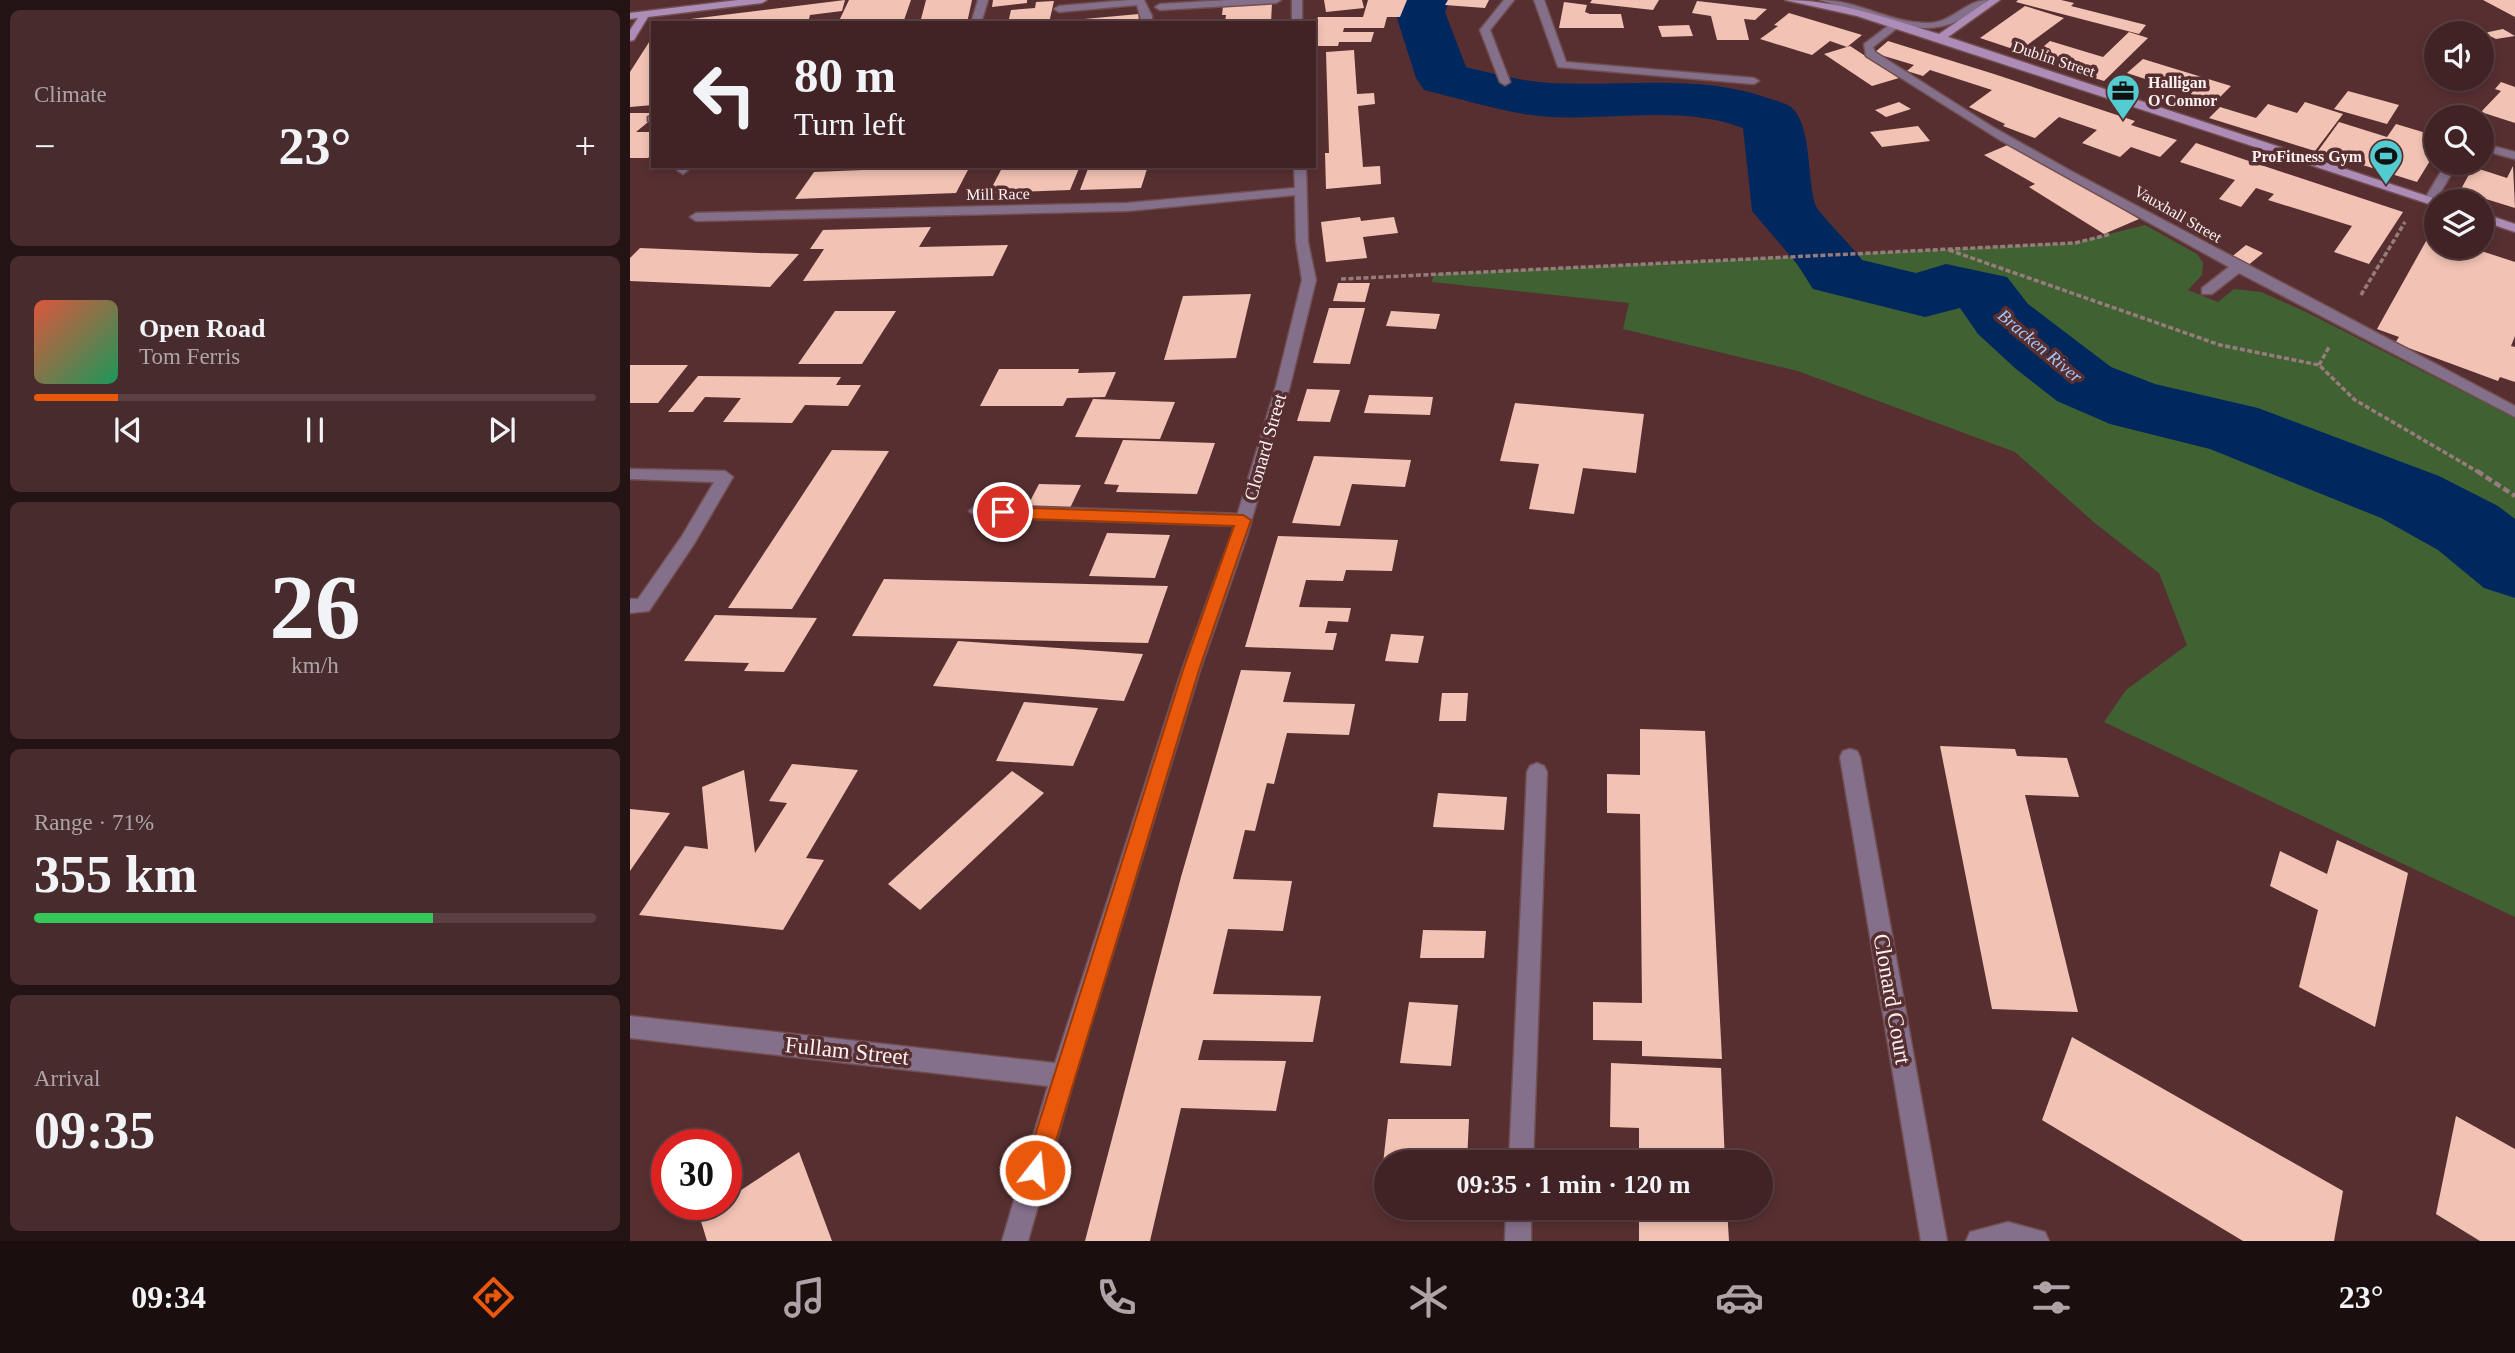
<!DOCTYPE html>
<html lang="en">
<head>
<meta charset="utf-8">
<style>
	:root { --surface:#412325; --page:#482b2d; --text:#f1f3f6; --muted:#aea4a7; --line:#5a4042; --accent:#ea580c }
	body { margin:0; font-family:"Times New Roman",serif; background:var(--page); color:var(--text); height:100vh; display:flex; flex-direction:column; font-size:26px; white-space:nowrap }
	* { box-sizing:border-box; margin:0 }
	p { font-size:23px; color:var(--muted) }
	.icon { flex:none; width:38px; height:38px; fill:none; stroke:currentColor; stroke-width:2; stroke-linecap:round; stroke-linejoin:round }
	.map { position:relative; flex:1; overflow:hidden }
	.side { display:flex; flex-direction:column; gap:10px; padding:10px; background:#241314; width:630px }
	.side>* { flex:none }
	.banner { position:absolute; left:21px; top:21px; width:665px; height:147px; border-radius:0px; box-shadow:0 4px 10px #0003,0 0 0 2px var(--line); background:#412325; color:var(--text); overflow:hidden }
	.fabs { position:absolute; left:1794px; top:21px; display:grid; gap:14px }
	.fabs a { display:grid; place-items:center; width:70px; height:70px; border-radius:50%; background:var(--surface); box-shadow:0 4px 10px #0003,0 0 0 2px var(--line); font-size:35px }
	.speed { position:absolute; left:21px; top:1129px; display:flex; gap:14px; font-size:35px; font-weight:700; text-align:center }
	.speed>* { display:grid; place-content:center; width:91px; height:91px; border-radius:50%; background:var(--surface); box-shadow:0 4px 10px #0003,0 0 0 2px var(--line); line-height:1 }
	.speed .limit { border:10px solid #d22; background:#fff; color:#111 }
	.pin { position:absolute; display:grid; place-items:center; width:60px; height:60px; color:#fff; margin:-30px; border:4px solid #fff; border-radius:50%; box-shadow:0 2px 7px #0007 }
	.me { position:absolute; width:77px; margin:-38px; rotate:16deg; stroke-linejoin:round; filter:drop-shadow(0 0 5px #0008) }
	.turn { display:flex; align-items:center; gap:24px; height:147px; padding:0 28px; font-size:32px }
	.turn .icon { width:91px; height:91px; stroke-width:2.5 }
	.turn b { display:block; font-size:49px; line-height:60px }
	.big { font-size:52px; font-weight:700; line-height:1.1 }
	.side .card { flex:1; display:flex; flex-direction:column; justify-content:center; gap:10px; min-width:0; padding:0 24px; border-radius:10px; background:var(--page) }
	.side .dial { align-items:center; gap:0 }
	.dial b { font-size:91px; line-height:1 }
	.song { display:flex; align-items:center; gap:21px }
	.cover { width:84px; height:84px; border-radius:10px; background:linear-gradient(135deg,hsl(10 70% 55%),hsl(150 70% 35%)) }
	.played { height:7px; border-radius:4px; background:linear-gradient(90deg,var(--accent) 15%,var(--line) 15%) }
	.keys { display:flex; justify-content:space-around; direction:ltr }
	.heat { display:flex; justify-content:space-between; align-items:center; font-size:38px; direction:ltr }
	.charge { height:10px; border-radius:5px; background:linear-gradient(90deg,#34c759 71%,var(--line) 0) }
	.trip { position:absolute; left:744px; top:1150px; width:399px; height:70px; border-radius:35px; background:var(--surface); box-shadow:0 4px 10px #0003,0 0 0 2px var(--line); font-weight:700; line-height:70px; text-align:center }
	.dock { display:flex; height:112px; justify-content:space-around; align-items:center; background:#1a0e0f; color:var(--muted) }
	.dock .icon { width:49px; height:49px }
	.dock .current { color:var(--accent) }
	.dock b { font-size:32px; color:var(--text) }
	main { display:flex; flex:1; min-height:0 }
	.map>svg:first-child { display:block }
	.green { fill:#406233 }
	.lines { fill:none; stroke-linecap:round; stroke-linejoin:round }
	.river { fill:#00285f; fill-rule:evenodd }
	.building { fill:#f2c3b4 }
	.lane-casing { stroke:#714e50; stroke-width:3 }
	.street-casing { stroke:#714e50; stroke-width:3 }
	.secondary-casing { stroke:#714e50; stroke-width:3 }
	.path-far1 { stroke:#987c7d; stroke-width:3.5; stroke-dasharray:5 2.5; stroke-linecap:butt }
	.path { stroke:#987c7d; stroke-width:4.5; stroke-dasharray:7 3.5; stroke-linecap:butt }
	.lane { fill:#85708c; fill-rule:evenodd }
	.street { fill:#85708c; fill-rule:evenodd }
	.secondary { fill:#ad8cb8; fill-rule:evenodd }
	.route { fill:#ea580c; stroke:#983908; stroke-width:2 }
	.labels { text-anchor:middle; dominant-baseline:central; stroke-width:7; stroke-linejoin:round; paint-order:stroke }
	.far-street-label { font-size:16px; fill:#fcf1f1; stroke:#572f31 }
	.far-poi-label { font-size:16px; font-weight:bold; fill:#fcf1f1; stroke:#572f31; text-anchor:start }
	.far-water-label { font-size:18px; font-style:italic; fill:#a3c7fb; stroke:#572f31 }
	.street-label { font-size:19px; fill:#fcf1f1; stroke:#572f31 }
	.near-street-label { font-size:23px; fill:#fcf1f1; stroke:#572f31 }
</style>
</head>
<body>
<main>
<section class="side">
<div class="card"><p>Climate</p>
<div class="heat"><a>−</a><b class="big">23°</b><a>+</a></div>
</div>
<div class="card">
<div class="song"><i class="cover"></i><div><b>Open Road</b><p>Tom Ferris</p></div></div>
<div class="played"></div>
<div class="keys"><svg class="icon" aria-label="previous" viewBox="0 0 24 24"><path d="M18 5L8 12l10 7zM5 5v14"/></svg><svg class="icon" aria-label="pause" viewBox="0 0 24 24"><path d="M8 5v14M16 5v14"/></svg><svg class="icon" aria-label="next" viewBox="0 0 24 24"><path d="M6 5l10 7-10 7zM19 5v14"/></svg></div>
</div>
<div class="card dial"><b>26</b><p>km/h</p></div>
<div class="card"><p>Range · 71%</p><b class="big">355 km</b><div class="charge"></div></div>
<div class="card"><p>Arrival</p><b class="big">09:35</b></div>
</section>
<div class="map">
<svg width="1885" height="1241" viewBox="0 0 1885 1241">
	<rect width="100%" height="100%" fill="#572f31"/>
	<path class="green" d="M1515 225 1567 254 1573 263 1572 275 1558 290 1588 302 1604 289 1631 292 1676 312 1885 418V917L1474 722 1496 690 1557 645 1529 573 1466 524 1385 452 1168 371 993 329 999 303 802 282 804 274 1444 243Z"/>
	<g class="lines">
		<path class="river" d="M770 0H820L815 12 836 67C864 74 891 81 920 83 994 87 1070 73 1141 99 1147 101 1156 103 1161 107 1182 125 1177 178 1185 204 1187 212 1223 247 1232 260L1286 273 1316 264 1377 277 1398 304 1481 367 1525 384 1628 408 1809 476 1868 506 1885 519V598L1854 588 1808 550 1751 518 1580 449 1480 424 1427 401 1386 369 1348 334 1330 308 1295 317 1183 289 1167 264 1122 211 1113 128C1053 105 983 120 920 117 877 114 836 100 794 90L786 78 765 12Z"/>
	</g>
	<g class="building">
		<path d="M215 0 212 11 180 15 178 23H28Z"/>
		<path d="M219 0H281L273 23H208Z"/>
		<path d="M296 0H342L337 23H290Z"/>
		<path d="M363 0H397V3L362 7Z"/>
		<path d="M694 0H732L734 8 696 12Z"/>
		<path d="M738 0H777L770 17H757L754 28H714L713 32H744L741 42H709L708 46H684V28L688 17H733Z"/>
		<path d="M818 0H859L855 8 815 5Z"/>
		<path d="M962 0H1029L1023 10 960 3Z"/>
		<path d="M1388 0H1431L1444 3 1441 6 1516 25 1509 34 1386 2Z"/>
		<path d="M1853 0H1885V17Z"/>
		<path d="M424 1 419 23H378L381 10 405 8 406 2Z"/>
		<path d="M1067 1 1137 9 1125 20 1114 19 1119 40H1087L1081 16 1062 13Z"/>
		<path d="M934 2 957 5 955 12 960 14H991L994 28H929Z"/>
		<path d="M642 3 641 23 595 22 596 15H592L593 6Z"/>
		<path d="M1395 6 1434 18 1389 51 1350 38Z"/>
		<path d="M1159 13 1232 35 1217 47 1200 41 1182 55 1130 39 1148 26 1144 25Z"/>
		<path d="M509 14 508 23H432V21Z"/>
		<path d="M1059 25 1063 36 1032 37 1028 26Z"/>
		<path d="M1873 29 1885 36 1866 39 1854 33Z"/>
		<path d="M1499 32 1518 38 1474 81 1400 58 1420 41 1473 57Z"/>
		<path d="M23 36V105L0 107V72Z"/>
		<path d="M1258 41 1364 74 1505 121 1501 125 1547 140 1530 157 1501 147 1490 157 1452 143 1467 130 1429 117 1405 138 1373 126 1375 124 1339 107 1362 90 1300 70 1293 76 1277 71 1284 65 1244 53Z"/>
		<path d="M1220 46 1269 78 1242 86 1194 54Z"/>
		<path d="M724 50 727 94 744 93 745 104 728 106 733 167 750 166 751 184 696 189 695 153H699L696 52Z"/>
		<path d="M1513 59 1601 86 1585 102 1497 73Z"/>
		<path d="M1871 82 1885 87V123L1851 112 1871 91 1865 89Z"/>
		<path d="M1718 91 1769 105 1757 124 1704 109Z"/>
		<path d="M1269 102 1281 109 1256 117 1245 110Z"/>
		<path d="M1675 102 1713 114 1685 151 1579 118 1590 107 1626 118 1638 104 1667 113Z"/>
		<path d="M0 113H23V118L6 132H23V154L18 158H0Z"/>
		<path d="M1709 122 1757 137 1766 124 1806 136V151L1787 182 1688 151Z"/>
		<path d="M1288 126 1300 141 1252 147 1240 132Z"/>
		<path d="M1566 143 1613 159 1773 212 1739 264 1704 252 1722 226 1638 200 1644 194 1626 188 1611 207 1589 199 1605 180 1550 162Z"/>
		<path d="M1380 144 1432 173 1509 219 1474 234 1399 187 1405 184 1354 155Z"/>
		<path d="M332 166H340L326 193 165 199 184 172Z"/>
		<path d="M427 166H450L440 190 359 193 372 168Z"/>
		<path d="M459 166H518L511 188 450 190Z"/>
		<path d="M1883 166 1885 208 1830 191 1843 167 1877 178Z"/>
		<path d="M730 217 731 221 764 217 768 233 733 237 737 258 696 262 691 222Z"/>
		<path d="M301 227 289 247 378 245 363 276 173 281 194 249H180L193 230Z"/>
		<path d="M1800 234 1806 236V247H1839L1885 262V336L1881 346 1885 347V382L1870 377 1868 381 1765 343 1769 337 1747 329Z"/>
		<path d="M1616 245 1633 253 1616 267 1599 259Z"/>
		<path d="M10 248 129 253 169 254 140 287 0 281V258Z"/>
		<path d="M708 283H740L735 302 703 301Z"/>
		<path d="M621 294 606 358 534 360 553 296Z"/>
		<path d="M699 308H735L720 364 683 363Z"/>
		<path d="M205 311H266L232 364H168Z"/>
		<path d="M761 311 810 314 806 329 756 326Z"/>
		<path d="M0 365H58L28 403H0Z"/>
		<path d="M369 369H449L448 373 486 372 475 397 437 398 433 406H350Z"/>
		<path d="M68 376 211 377 206 385H231L218 406 175 405 162 423 93 422 111 398 75 397 63 412H38Z"/>
		<path d="M677 389 710 390 700 422 667 421Z"/>
		<path d="M739 395 803 397 800 415 734 413Z"/>
		<path d="M463 399 545 402 530 439 445 437Z"/>
		<path d="M885 403 1014 414 1006 473 953 468 944 514 899 509 909 464 870 461Z"/>
		<path d="M493 440 585 443 567 494 486 492 489 485 474 484Z"/>
		<path d="M202 450 259 451 162 609 98 608Z"/>
		<path d="M684 456 781 460 775 487 722 484 710 526 662 523Z"/>
		<path d="M409 484 451 485 440 508 397 507Z"/>
		<path d="M477 533 540 535 525 578 459 576Z"/>
		<path d="M648 536 768 540 762 571 716 570 713 581 676 580 669 607 721 608 718 622 698 621 695 633H707L703 650 615 647Z"/>
		<path d="M254 579 538 586 518 643 222 636Z"/>
		<path d="M85 615 187 618 154 672 114 671 119 663 54 661Z"/>
		<path d="M761 634 794 636 788 663 755 661Z"/>
		<path d="M328 641 513 654 494 701 303 686Z"/>
		<path d="M611 670 661 672 653 702 725 704 719 735 657 733 644 784 637 783 625 831 615 830 603 879 662 881 653 931 598 929 583 994 691 996 683 1042 573 1040 568 1060 656 1061 646 1111 551 1108 520 1241H455L551 877Z"/>
		<path d="M812 693H838L836 721H809Z"/>
		<path d="M394 702 468 708 443 766 366 761Z"/>
		<path d="M1010 729 1075 731 1092 1059 1012 1056V1041L963 1040V1002L1012 1003 1010 814 977 813V774L1010 775Z"/>
		<path d="M1310 746 1385 749 1387 756 1437 758 1449 797 1395 795 1448 1012 1362 1009Z"/>
		<path d="M162 764 228 770 176 858 194 860 153 930 9 915 55 846 78 849 72 787 114 770 125 853 157 803 139 801Z"/>
		<path d="M382 771 414 793 290 910 258 884Z"/>
		<path d="M808 793 877 797 874 830 803 827Z"/>
		<path d="M0 809 40 813 0 871Z"/>
		<path d="M1707 840 1778 873 1745 1027 1669 987 1688 910 1640 886 1650 851 1697 874Z"/>
		<path d="M793 930 856 931 854 958H790Z"/>
		<path d="M779 1002 828 1005 821 1066 770 1063Z"/>
		<path d="M1442 1037 1713 1191 1704 1241H1613L1412 1120Z"/>
		<path d="M981 1063 1091 1068 1095 1162H1009V1128L980 1127Z"/>
		<path d="M1826 1116 1885 1149V1241H1850L1806 1214Z"/>
		<path d="M758 1119H839L837 1162 753 1164Z"/>
		<path d="M169 1152 202 1241H77L70 1218 91 1204H96V1200Z"/>
		<path d="M1009 1208H1097L1099 1241H1009Z"/>
	</g>
	<g class="lines">
		<g class="lane-casing">
			<g id="lane">
				<path d="M348 0H358L351 23H341Z"/>
				<path d="M499 0H514L522 16V23H512L507 5 429 12 424 9 429 6Z"/>
				<path d="M598 0H651L646 3 530 10 525 7 530 4Z"/>
				<path d="M874 0H884L860 30 880 82 875 85 870 82 850 30Z"/>
				<path d="M904 0H914L936 62 1124 78 1129 81 1124 84 928 67Z"/>
				<path d="M23 116V122L18 121V117Z"/>
				<path d="M1852 143 1885 152V159L1852 150Z"/>
				<path d="M1816 163H1828L1804 203H1796L1794 200Z"/>
				<path d="M50 166H63L53 174 47 170Z"/>
				<path d="M347 505 613 514 621 520 613 526 347 517 339 511Z"/>
				<path d="M907 763 914 766 917 772 903 1162H879L897 772 900 766Z"/>
				<path d="M876 1208H901V1241H875Z"/>
			</g>
		</g>
		<g class="street-casing">
			<g id="street">
				<rect x="662" y="0" width="10" height="23"/>
				<path d="M1190 0C1227 0 1260 23 1298 23 1322 23 1336 0 1358 0 1333 25 1304 33 1271 25L1243 47 1245 52 1361 126 1441 171 1885 406V417L1609 273 1582 294H1572V288L1599 267 1370 140 1236 56 1234 44 1262 23Z"/>
				<path d="M664 166H676L678 242 686 280 660 386 617 536 570 670 445 1076 398 1241H372L418 1086 0 1038V1016L425 1063 552 670 601 536 646 386 672 280 666 242 665 195 497 211 66 221 60 217 66 213 497 203 665 188Z"/>
				<path d="M0 469 95 471 103 477 64 544 19 611 0 613V599H8L52 536 84 482 0 479Z"/>
				<path d="M1220 749 1227 751 1230 757 1317 1241H1291L1210 757 1213 751Z"/>
				<path d="M1378 1222 1415 1232 1419 1241H1336L1340 1232Z"/>
			</g>
		</g>
		<g class="secondary-casing">
			<g id="secondary">
				<path d="M108 0H137L132 3 18 17 4 40 0 41V30L8 18 0 19V13Z"/>
				<path d="M1155 0C1208 0 1259 19 1309 34L1359 0H1370L1318 37 1812 201H1806V206L1802 205 1227 16Z"/>
				<path d="M1852 213 1885 224V232L1852 221Z"/>
			</g>
		</g>
		<g class="path-far1">
			<path d="M1319 250 1590 345 1689 365 1725 400 1850 473"/>
			<path d="M711 279 1445 243 1481 234"/>
			<path d="M1731 295 1775 222"/>
			<path d="M1689 365 1699 347"/>
		</g>
		<path class="path" d="M1847 471 1885 496"/>
		<use href="#lane" class="lane"/>
		<use href="#street" class="street"/>
		<use href="#secondary" class="secondary"/>
	</g>
	<path class="route" d="M373 507 613 515 621 520 569 670 417 1170 413 1178 405 1181 398 1178 394 1170 553 670 604 526 373 518 366 512Z"/>
	<defs>
		<g id="office-pin" transform="scale(1.75)"><path d="M0 17L-7.5 6A9.5 9.5 0 1 1 7.5 6Z" fill="#52ccd0" stroke="#572f31"/><path d="M-6-3h4V-5.5h4V-3h4V5H-6ZM-1-4.5V-3h2v-1.5ZM-6 0V1H6V0Z" fill="#111"/></g>
		<g id="stadium-pin" transform="scale(1.75)"><path d="M0 17L-7.5 6A9.5 9.5 0 1 1 7.5 6Z" fill="#52ccd0" stroke="#572f31"/><path d="M0-5a6.5 5 0 1 0 0 10a6.5 5 0 1 0 0-10ZM-3.5-1.8h7v3.6h-7Z" fill="#111"/></g>
	</defs>
	<g fill-rule="evenodd">
		<use href="#office-pin" x="1493" y="91"/>
		<use href="#stadium-pin" x="1756" y="156"/>
	</g>
	<g class="labels">
		<g class="far-street-label">
			<text transform="translate(1424 59) rotate(18)">Dublin Street</text>
			<text transform="translate(368 194) rotate(-1)">Mill Race</text>
			<text transform="translate(1548 214) rotate(30)">Vauxhall Street</text>
		</g>
		<g class="far-poi-label">
			<text x="1518" y="82">Halligan<tspan x="1518" dy="18">O'Connor</tspan></text>
			<text x="1732" y="156" text-anchor="end">ProFitness Gym</text>
		</g>
		<g class="far-water-label">
			<text transform="translate(1410 346) rotate(40)">Bracken River</text>
		</g>
		<g class="street-label">
			<text transform="translate(635 447) rotate(-74)">Clonard Street</text>
		</g>
		<g class="near-street-label">
			<text transform="translate(1262 999) rotate(80)">Clonard Court</text>
			<text transform="translate(217 1051) rotate(6)">Fullam Street</text>
		</g>
	</g>
</svg>
<div class="fabs">
<a><svg class="icon" aria-label="sound" viewBox="0 0 24 24"><path d="M4 9h4l5-4v14l-5-4H4zM17 9q2 3 0 6"/></svg></a>
<a><svg class="icon" aria-label="search" viewBox="0 0 24 24"><circle cx="10" cy="10" r="6"/><path d="M15 15l6 6"/></svg></a>
<a><svg class="icon" aria-label="layers" viewBox="0 0 24 24"><path d="M12 4l9 5-9 5-9-5zM3 14l9 5 9-5"/></svg></a>
</div>
<div class="speed"><div class="limit">30</div></div>
<div class="pin" style="left:373px;top:512px;background:#d93025"><svg class="icon" aria-label="arrive" viewBox="0 0 24 24"><path d="M6 21V4h12l-3 4 3 4H6"/></svg></div>
<svg class="me" style="left:405px;top:1170px" viewBox="-20 -20 40 40"><circle r="17" fill="#ea580c" stroke="#fff" stroke-width="3"/><path d="M0-11L8 9 0 5-8 9z" fill="#fff"/></svg>
<div class="trip">09:35 · 1 min · 120 m</div>
<div class="banner">
<div class="turn"><svg class="icon" aria-label="left" viewBox="0 0 24 24"><path d="M17 20v-9H6M10 6l-5 5 5 5"/></svg><div><b>80 m</b>Turn left</div></div>
</div>
</div>
</main>
<nav class="dock">
<b>09:34</b>
<svg class="icon current" aria-label="directions" viewBox="0 0 24 24"><path d="M12 3l9 9-9 9-9-9zM9 14v-3h6M13 9l2 2-2 2"/></svg>
<svg class="icon" aria-label="music" viewBox="0 0 24 24"><path d="M9 18V5l10-2v13"/><circle cx="6" cy="18" r="3"/><circle cx="16" cy="16" r="3"/></svg>
<svg class="icon" aria-label="phone" viewBox="0 0 24 24"><path d="M5 4h4l2 5-3 2q2 4 5 5l2-3 5 2v4C11 20 4 13 5 4z"/></svg>
<svg class="icon" aria-label="climate" viewBox="0 0 24 24"><path d="M12 3v18M4 7l16 10M4 17L20 7"/></svg>
<svg class="icon" aria-label="car" viewBox="0 0 24 24"><path d="M5 17H2v-5l4-1 3-4h7l3 4 3 1v5h-3M9 17h6M6 11h13"/><circle cx="7" cy="17" r="2"/><circle cx="17" cy="17" r="2"/></svg>
<svg class="icon" aria-label="filters" viewBox="0 0 24 24"><path d="M4 7h16M4 17h16"/><circle cx="9" cy="7" r="2"/><circle cx="15" cy="17" r="2"/></svg>
<b>23°</b>
</nav>
</body>
</html>
